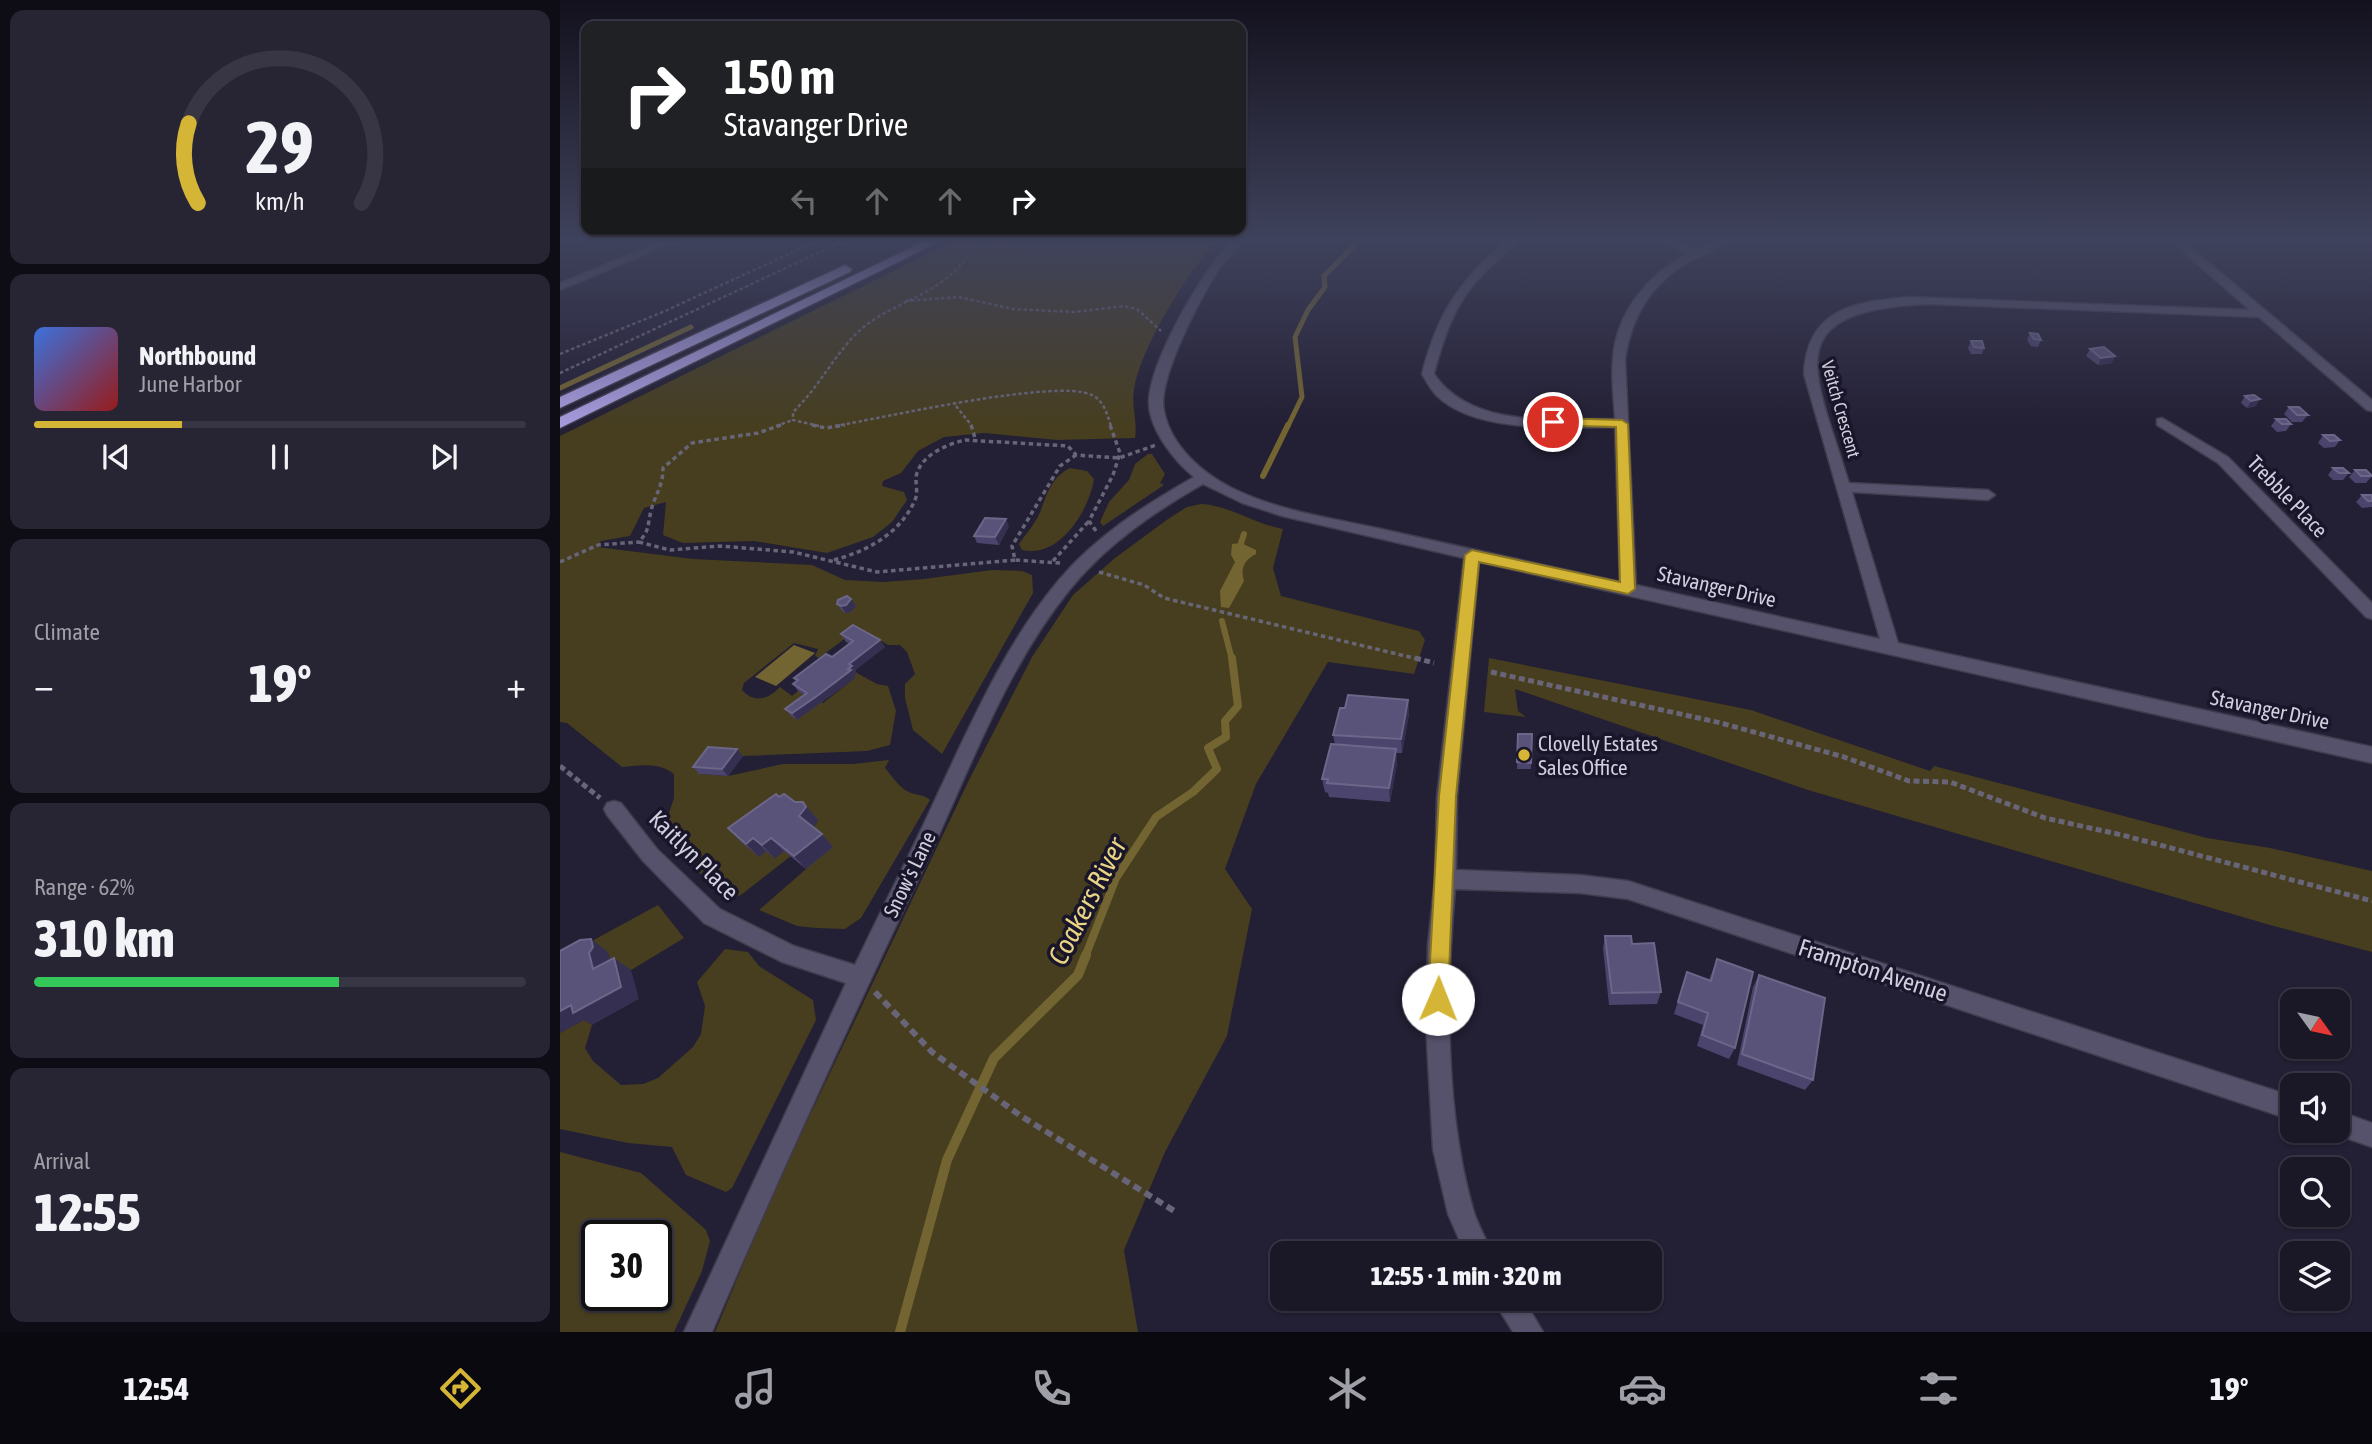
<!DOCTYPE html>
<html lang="en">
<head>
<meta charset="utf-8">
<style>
	:root { --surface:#1a1727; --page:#272433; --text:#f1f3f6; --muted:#9f9fa7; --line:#383644; --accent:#d5b535 }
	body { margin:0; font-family:"Asap Condensed",sans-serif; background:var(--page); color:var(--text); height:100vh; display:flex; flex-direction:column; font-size:26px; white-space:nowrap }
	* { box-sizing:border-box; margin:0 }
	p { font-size:23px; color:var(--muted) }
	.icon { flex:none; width:38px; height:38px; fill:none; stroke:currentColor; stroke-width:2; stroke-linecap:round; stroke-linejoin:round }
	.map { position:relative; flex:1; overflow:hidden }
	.details { display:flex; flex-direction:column; gap:10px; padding:10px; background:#0e0d15; width:560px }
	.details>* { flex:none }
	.banner { position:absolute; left:21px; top:21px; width:665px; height:214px; border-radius:14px; box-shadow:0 2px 5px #0004,0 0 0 2px var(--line); background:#202124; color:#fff; overflow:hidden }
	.needle { width:46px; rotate:123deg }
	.buttons { position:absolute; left:1720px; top:989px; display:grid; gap:14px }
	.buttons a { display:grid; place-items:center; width:70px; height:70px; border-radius:14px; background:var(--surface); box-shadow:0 2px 5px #0004,0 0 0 2px var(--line); font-size:35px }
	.speed { position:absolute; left:21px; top:1220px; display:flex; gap:14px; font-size:35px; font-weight:700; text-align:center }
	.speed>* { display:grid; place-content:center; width:91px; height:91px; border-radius:50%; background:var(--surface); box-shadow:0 2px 5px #0004,0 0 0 2px var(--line); line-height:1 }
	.speed .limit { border:4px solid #111; border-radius:10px; background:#fff; color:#111 }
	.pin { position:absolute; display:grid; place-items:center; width:60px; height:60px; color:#fff; margin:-30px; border:4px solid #fff; border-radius:50%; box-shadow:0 2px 7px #0007 }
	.me { position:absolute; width:77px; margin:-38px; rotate:1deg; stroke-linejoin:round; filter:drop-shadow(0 0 5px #0008) }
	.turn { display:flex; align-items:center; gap:24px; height:147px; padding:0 28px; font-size:32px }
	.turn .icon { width:91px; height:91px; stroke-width:2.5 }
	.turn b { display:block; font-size:49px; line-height:60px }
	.lanes { display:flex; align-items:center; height:66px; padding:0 28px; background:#0003; justify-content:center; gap:35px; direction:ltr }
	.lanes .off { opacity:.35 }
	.big { font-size:52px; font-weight:800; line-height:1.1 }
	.details .tile { flex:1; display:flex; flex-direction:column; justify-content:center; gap:10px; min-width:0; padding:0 24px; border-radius:14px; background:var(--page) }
	.details .dial { align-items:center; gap:0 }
	.dial svg { height:182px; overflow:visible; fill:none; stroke:var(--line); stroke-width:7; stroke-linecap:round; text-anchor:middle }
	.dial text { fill:var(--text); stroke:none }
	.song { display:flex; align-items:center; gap:21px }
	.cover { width:84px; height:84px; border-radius:10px; background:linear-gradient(135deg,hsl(220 70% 55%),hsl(0 70% 35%)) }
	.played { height:7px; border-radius:4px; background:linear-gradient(90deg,var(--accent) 30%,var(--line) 30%) }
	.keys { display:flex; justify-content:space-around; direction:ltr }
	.heat { display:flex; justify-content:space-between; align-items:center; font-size:38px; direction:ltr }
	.charge { height:10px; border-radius:5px; background:linear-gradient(90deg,#34c759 62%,var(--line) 0) }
	.trip { position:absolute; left:710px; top:1241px; width:392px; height:70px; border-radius:14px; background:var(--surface); box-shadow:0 2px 5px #0004,0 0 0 2px var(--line); font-weight:800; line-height:70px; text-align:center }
	.tab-bar { display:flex; height:112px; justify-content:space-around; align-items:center; background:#0a0910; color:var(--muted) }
	.tab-bar .icon { width:49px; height:49px }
	.tab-bar .active { color:var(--accent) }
	.tab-bar b { font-size:32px; color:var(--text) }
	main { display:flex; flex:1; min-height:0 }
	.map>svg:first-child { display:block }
	.green { fill:#473e1f; fill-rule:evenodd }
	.water { fill:#736531 }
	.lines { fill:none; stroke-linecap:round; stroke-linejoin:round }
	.stream-far3 { stroke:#736531; stroke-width:5 }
	.stream-far2 { stroke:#736531; stroke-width:6 }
	.stream-far1 { stroke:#736531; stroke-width:8 }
	.stream { stroke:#736531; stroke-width:10 }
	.minor-casing { stroke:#3f3c4e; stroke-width:3 }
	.highway-casing { stroke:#3f3c4e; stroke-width:3 }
	.path-far3 { stroke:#696578; stroke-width:2.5; stroke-dasharray:3.5 2.5; stroke-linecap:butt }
	.path-far2 { stroke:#696578; stroke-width:3.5; stroke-dasharray:4.5 3.5; stroke-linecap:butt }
	.path-far1 { stroke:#696578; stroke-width:5; stroke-dasharray:6 3.5; stroke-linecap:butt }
	.path { stroke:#696578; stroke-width:6; stroke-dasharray:8 5; stroke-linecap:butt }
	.minor { fill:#56526b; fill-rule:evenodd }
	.highway { fill:#a79cde; fill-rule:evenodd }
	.wall { fill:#4b446d }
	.shaded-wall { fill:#352f51 }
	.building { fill:#595279; stroke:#6c6689; stroke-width:2 }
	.route { fill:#d5b535; stroke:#8a7622; stroke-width:2 }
	.poi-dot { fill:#d5b535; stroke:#19152a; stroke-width:2.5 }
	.labels { text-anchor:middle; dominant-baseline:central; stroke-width:7; stroke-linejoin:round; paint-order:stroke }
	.far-street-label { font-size:18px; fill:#d1cfde; stroke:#19152a }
	.street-label { font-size:21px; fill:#d1cfde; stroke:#19152a }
	.poi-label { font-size:21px; fill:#d1cfde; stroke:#19152a; text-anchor:start }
	.near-street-label { font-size:24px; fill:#d1cfde; stroke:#19152a }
	.near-water-label { font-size:28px; font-style:italic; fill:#e9d483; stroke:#19152a }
</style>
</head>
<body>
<main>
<section class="details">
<div class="tile dial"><svg viewBox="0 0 100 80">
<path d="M14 69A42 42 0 1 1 86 69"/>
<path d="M14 69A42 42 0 0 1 10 34" stroke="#d5b535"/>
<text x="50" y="56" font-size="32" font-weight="700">29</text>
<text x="50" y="72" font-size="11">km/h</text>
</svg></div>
<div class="tile">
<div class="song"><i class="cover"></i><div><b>Northbound</b><p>June Harbor</p></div></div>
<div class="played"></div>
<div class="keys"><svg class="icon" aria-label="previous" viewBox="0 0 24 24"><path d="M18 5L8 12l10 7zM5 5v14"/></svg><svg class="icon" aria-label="pause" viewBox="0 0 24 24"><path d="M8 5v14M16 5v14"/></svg><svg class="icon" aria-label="next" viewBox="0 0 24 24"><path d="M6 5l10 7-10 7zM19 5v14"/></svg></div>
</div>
<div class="tile"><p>Climate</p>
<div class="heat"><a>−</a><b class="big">19°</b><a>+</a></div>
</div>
<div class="tile"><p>Range · 62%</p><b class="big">310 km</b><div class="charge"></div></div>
<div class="tile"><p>Arrival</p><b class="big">12:55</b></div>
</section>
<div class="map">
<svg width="1812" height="1332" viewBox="0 0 1812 1332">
	<rect width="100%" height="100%" fill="#231f34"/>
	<g class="green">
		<path d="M394 241H657C629 269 579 350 574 390 571 406 578 423 575 438L497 440 424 433 384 437 358 451 341 473 323 481 322 486 344 492 347 500 332 522 313 537 267 553 194 541 123 543 103 535 106 502 84 508 70 536 41 541 37 547 133 559 252 565 285 580 323 582 364 579 432 570 462 571 472 575 473 593 382 754 353 730 345 698V684L355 674 347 652 340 645H328L299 628 259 658 255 656 258 649 234 643 184 683 182 690C194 704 209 699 220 687L232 696 238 691 263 703 295 678 293 676 297 673 317 684 328 686 336 711 330 745 307 751 183 756 140 774 168 776 223 764H293L329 760 325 768C331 775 339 787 347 791 355 796 362 793 370 800L301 918 285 929 256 928 237 926 199 910 246 869 251 830 258 821 255 816 182 841 199 857 206 851 215 858 224 851 231 856 181 895 166 901 158 896 104 828 114 798V774C99 762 81 765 62 767L7 723 0 722V436Z"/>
		<path d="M588 454H592L605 474 600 483 604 485 543 526 540 522 549 502 569 480 575 464Z"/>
		<path d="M510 468 527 471 534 479C529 511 499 559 462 550L459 544C466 534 477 521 481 510 487 493 493 476 510 468Z"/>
		<path d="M641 504C668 505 695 524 723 529L713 568 721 596 859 631 865 640 854 674 768 662 696 784 665 869 692 909 667 1036 605 1152 564 1250 578 1332H155L212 1195 409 780 472 657 513 595 555 558 608 519 627 507Z"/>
		<path d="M929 658 1191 710 1370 771 1374 766 1647 838 1710 848 1812 871V952L1710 925 1248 790 955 689 958 711 966 717 924 712Z"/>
		<path d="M98 905 124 938 71 970 19 948Z"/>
		<path d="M165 949 188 952 199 966 253 1000 256 1020 172 1188 166 1192 126 1175 112 1147 68 1143 0 1129V1033L30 1016 32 1025 25 1048 33 1061 61 1085 83 1084 98 1078 133 1047 141 1034 145 1006 137 982Z"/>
		<path d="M0 1152 81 1173 146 1230 150 1241 142 1271 114 1332H0ZM37 1236H96V1295H37Z"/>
	</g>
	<g class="water">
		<path d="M681 543 696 550V554C684 560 680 568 684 581L669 608 661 607 660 591 675 562 671 555 672 544Z"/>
		<path d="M234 645 255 653 216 686 195 677Z"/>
	</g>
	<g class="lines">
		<g class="stream-far3">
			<path d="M0 388 131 327"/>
			<path d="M728 426 742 397 735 337 748 310 765 287 764 276 799 241"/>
		</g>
		<g class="stream-far2">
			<path d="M703 476 728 425"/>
			<path d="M681 543 684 534"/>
			<path d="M662 621 672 660"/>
		</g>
		<path class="stream-far1" d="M525 957 556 878 596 817 633 792 657 769 648 748 666 737 665 721 678 706 672 658"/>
		<path class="stream" d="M340 1332 387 1160 434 1058 518 975 526 955"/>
		<g class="minor-casing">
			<g id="minor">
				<path d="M102 241H117L0 290V283Z"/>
				<path d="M672 241H683C675 251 666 259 659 269 641 297 597 379 604 411 611 446 642 473 672 488 718 511 771 518 821 529 900 547 980 564 1060 582L1055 427C1005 427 916 434 877 396 871 390 866 381 862 374 877 314 899 281 946 241H958C948 252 936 261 926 271 896 300 884 335 874 374 912 429 996 419 1055 419 1054 399 1051 379 1053 359 1056 313 1087 275 1127 254L1101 241H1115L1136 250 1155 241H1169C1159 250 1143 254 1130 261 1091 284 1072 315 1065 359L1076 585 1320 639 1244 374C1247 309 1293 302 1348 297L1690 310 1611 241H1623L1812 400V411L1807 410 1699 317 1368 304C1213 311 1256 373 1289 483L1428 490 1435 495 1428 500 1292 492 1338 643 1812 747V763L919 562 897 797 896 870 1020 875 1068 881 1732 1096V1120L1068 899 1020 893 895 889C886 990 885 1110 913 1209 917 1224 926 1238 932 1253H905L888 1214 873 1149 866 1025 868 945 875 879 877 797 904 558 722 516 682 503 643 484C594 512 547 544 511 588 448 665 413 761 372 850 296 1009 222 1170 152 1332H124L286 983 222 962 144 923 83 861 47 815 44 809 47 803 54 801 61 803 97 849 160 909 234 946 295 965C321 910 349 857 374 802 410 726 444 645 499 580 536 536 585 505 634 477 614 461 590 430 589 404 588 364 643 269 672 241Z"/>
				<path d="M1602 418 1668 457 1812 603V619L1806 617 1658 463 1597 425V419Z"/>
				<path d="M1778 1111 1812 1123V1147L1769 1132 1778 1130Z"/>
				<path d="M932 1298H963L983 1332H953Z"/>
			</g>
		</g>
		<g class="highway-casing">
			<g id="highway">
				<path d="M365 241H381L0 428V417Z"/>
				<path d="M285 265 292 269 290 272 0 408V397Z"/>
			</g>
		</g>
		<g class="path-far3">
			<path d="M345 301 399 297 453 309 514 312 564 306 577 309 601 331"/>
			<path d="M0 354 105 311 257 241"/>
			<path d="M0 373 284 241"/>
			<path d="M396 406 412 426"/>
			<path d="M216 426 233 420"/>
			<path d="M259 426 233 420V412C257 389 271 361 293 337 320 308 359 301 388 277 403 265 411 250 428 241"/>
			<path d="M275 426C323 418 496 378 532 395 544 401 547 414 551 426"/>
		</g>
		<g class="path-far2">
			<path d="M221 425 198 433 132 443 103 468C103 487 95 494 91 511 87 527 90 529 79 542L110 550 160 546 233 552 317 572 455 560"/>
			<path d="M252 425 266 428 285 425"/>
			<path d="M411 425 416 441"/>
			<path d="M536 531 529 521 553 475 560 453 550 425"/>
			<path d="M274 560C307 551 340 534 355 500 359 491 354 482 357 473 363 454 388 444 405 440L508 446 516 455 559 458 596 445"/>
			<path d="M493 561 529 521"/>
			<path d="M0 562 38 545 79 542"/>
			<path d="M500 563 455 560 452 546 500 466 516 455"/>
			<path d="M539 572 584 585 604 598 862 660"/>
		</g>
		<g class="path-far1">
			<path d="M855 658 874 663"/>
			<path d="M931 672 1161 723 1284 757 1349 781 1390 782 1485 818 1562 835 1812 901"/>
			<path d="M0 766 40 798"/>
		</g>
		<path class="path" d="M315 992 372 1052 461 1116 616 1212"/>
		<use href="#minor" class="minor"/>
		<use href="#highway" class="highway"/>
	</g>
	<g class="wall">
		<path d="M1470 333 1481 340 1478 347 1471 346 1467 340Z"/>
		<path d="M1411 341 1424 348 1422 354H1411L1408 348Z"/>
		<path d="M1530 349 1552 363 1538 365 1526 356Z"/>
		<path d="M1694 395 1696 406 1687 408 1681 403 1685 396Z"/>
		<path d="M1729 407 1748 415 1742 422H1732L1724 414Z"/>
		<path d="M1716 419 1731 424 1726 431 1717 432 1711 426Z"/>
		<path d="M1763 435 1780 440 1775 447 1764 448 1758 443Z"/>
		<path d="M1773 468 1789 473 1783 480H1773L1768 475Z"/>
		<path d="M1795 470 1812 476 1806 483H1795L1789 477Z"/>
		<path d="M1802 495H1812V507L1802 508 1796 502Z"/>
		<path d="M449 526 439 545 417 543 414 536Z"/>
		<path d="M291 599 296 606 291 612 286 613 282 611 277 604Z"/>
		<path d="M281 634 325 647 295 670 297 673 294 675 295 678 237 720 231 716 225 709 244 695 238 691 233 684 236 681 234 678 272 657 290 644 286 642Z"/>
		<path d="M848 700 849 714 842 753H836L837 763 830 802 769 797 768 793 765 792 762 779 775 744 773 735 785 708Z"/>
		<path d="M958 734 971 763V769H957Z"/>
		<path d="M183 756 168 776 139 774 133 767Z"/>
		<path d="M219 797 255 816 258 820 253 827 262 834 273 847 246 869 224 851 214 858 206 851 199 857 181 842 168 828Z"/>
		<path d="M1045 936 1072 944 1101 992 1097 1004 1049 1005 1043 948Z"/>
		<path d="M1157 959 1175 1048 1169 1059 1137 1046 1143 1025 1114 1014 1127 972 1149 980Z"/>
		<path d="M1199 975 1253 1080 1245 1090 1177 1065 1193 987Z"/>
	</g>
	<g class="shaded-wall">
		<path d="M1555 356 1552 363 1538 365 1541 358Z"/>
		<path d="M1700 399 1696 406 1687 408 1691 401Z"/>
		<path d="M446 519 449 526 439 545 435 537Z"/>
		<path d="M291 599 296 606 291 612 286 613 281 606Z"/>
		<path d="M320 640 325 647 295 670 297 673 294 675 295 678 237 720 232 713 288 669 289 664Z"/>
		<path d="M848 700 849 714 842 753 841 739Z"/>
		<path d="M177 749 183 756 168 776 162 769Z"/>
		<path d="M836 749 837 763 830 802 829 788Z"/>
		<path d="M243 802 258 820 251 830 239 816Z"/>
		<path d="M262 834 273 847 246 869 234 856Z"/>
		<path d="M193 838 206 851 199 857 186 844Z"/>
		<path d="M211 838 224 851 214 858 202 845Z"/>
		<path d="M31 939 48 952 50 959 33 969 29 953Z"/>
		<path d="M54 958 71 970 79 999 32 1025 24 1020 0 1033V1011Z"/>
	</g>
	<g class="building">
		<path d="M1470 333 1478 334 1481 340 1474 339Z"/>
		<path d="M1411 341H1422L1424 348 1414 347Z"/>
		<path d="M1544 347 1555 356 1541 358 1530 349Z"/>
		<path d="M1694 395 1700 399 1691 401 1685 396Z"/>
		<path d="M1729 407H1739L1748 415H1737Z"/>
		<path d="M1716 419H1726L1731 424H1722Z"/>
		<path d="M1763 435H1774L1780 440 1770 441Z"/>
		<path d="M1773 468H1783L1789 473H1779Z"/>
		<path d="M1795 470H1806L1812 476H1801Z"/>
		<path d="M1802 495H1812V501H1808Z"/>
		<path d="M425 518 446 519 435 537 414 536Z"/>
		<path d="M287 596 291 599 286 605 281 606 277 604 278 600Z"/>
		<path d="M293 625 320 640 289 664 292 666 288 669 291 670 257 696 232 713 225 709 247 693 233 684 238 680 234 678 266 654 272 657 293 641 281 634Z"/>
		<path d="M788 695 848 700 841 739 773 735 780 708H785Z"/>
		<path d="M958 734H972L971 763 957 762Z"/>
		<path d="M771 744 836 749 829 788 767 783 768 779H762Z"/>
		<path d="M148 747 177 749 162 769 133 767Z"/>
		<path d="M216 794 219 797 224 794 235 802H243L246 807 239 816 262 834 234 856 211 838 202 845 193 838 186 844 168 828Z"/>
		<path d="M1045 936H1071L1072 944 1094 943 1101 992 1052 993Z"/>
		<path d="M31 939 33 947 29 953 33 969 54 958 61 987 13 1013 11 1005 0 1011V951L20 940Z"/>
		<path d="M1157 959 1193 972 1175 1048 1142 1035 1148 1013 1118 1002 1127 972 1151 981Z"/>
		<path d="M1199 975 1265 998 1253 1080 1182 1054Z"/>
	</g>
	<linearGradient id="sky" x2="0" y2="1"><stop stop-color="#13111d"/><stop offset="0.56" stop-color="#3f425c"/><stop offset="1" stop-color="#3f425c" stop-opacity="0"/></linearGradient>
	<rect width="1812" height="428" fill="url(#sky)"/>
	<path class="route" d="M993 418 1062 420 1068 424 1075 589 1068 594 919 562 896 796 888 999 885 1006 878 1009 871 1006 868 999 879 796 905 555 912 550 1060 582 1056 427 988 425 987 422Z"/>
	<circle class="poi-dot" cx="964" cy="755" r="7"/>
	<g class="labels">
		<g class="far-street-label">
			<text transform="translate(1281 409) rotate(74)">Veitch Crescent</text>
		</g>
		<g class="street-label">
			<text transform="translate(1728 496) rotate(46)">Trebble Place</text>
			<text transform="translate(1157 586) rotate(13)">Stavanger Drive</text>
			<text transform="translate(1710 709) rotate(12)">Stavanger Drive</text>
			<text transform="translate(349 874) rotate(-64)">Snow's Lane</text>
		</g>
		<g class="poi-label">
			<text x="978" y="743">Clovelly Estates<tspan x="978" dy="24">Sales Office</tspan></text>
		</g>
		<g class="near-street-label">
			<text transform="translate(134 855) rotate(45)">Kaitlyn Place</text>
			<text transform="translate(1313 970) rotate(18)">Frampton Avenue</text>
		</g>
		<g class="near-water-label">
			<text transform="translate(527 901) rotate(-63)">Coakers River</text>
		</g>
	</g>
</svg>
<div class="buttons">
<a><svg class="needle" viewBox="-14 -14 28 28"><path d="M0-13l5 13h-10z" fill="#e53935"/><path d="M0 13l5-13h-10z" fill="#9f9fa7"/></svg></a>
<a><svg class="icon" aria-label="sound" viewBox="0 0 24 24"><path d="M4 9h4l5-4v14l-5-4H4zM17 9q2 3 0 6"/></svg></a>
<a><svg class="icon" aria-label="search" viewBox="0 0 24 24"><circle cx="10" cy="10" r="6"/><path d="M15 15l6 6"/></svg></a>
<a><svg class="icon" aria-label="layers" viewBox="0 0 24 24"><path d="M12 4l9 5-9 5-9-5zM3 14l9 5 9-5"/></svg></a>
</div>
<div class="speed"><div class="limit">30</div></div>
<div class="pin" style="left:993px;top:422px;background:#d93025"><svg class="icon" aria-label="arrive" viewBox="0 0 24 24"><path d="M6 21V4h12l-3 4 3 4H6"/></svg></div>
<svg class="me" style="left:878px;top:999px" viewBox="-20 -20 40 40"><circle r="19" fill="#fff"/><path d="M0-13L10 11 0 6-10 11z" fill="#d5b535"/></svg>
<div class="trip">12:55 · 1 min · 320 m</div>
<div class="banner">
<div class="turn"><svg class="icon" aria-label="right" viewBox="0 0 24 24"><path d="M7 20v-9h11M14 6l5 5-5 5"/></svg><div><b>150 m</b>Stavanger Drive</div></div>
<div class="lanes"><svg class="icon off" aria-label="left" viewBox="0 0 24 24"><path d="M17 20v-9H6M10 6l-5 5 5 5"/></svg><svg class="icon off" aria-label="ahead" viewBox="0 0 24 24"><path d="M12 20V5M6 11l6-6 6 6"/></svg><svg class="icon off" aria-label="ahead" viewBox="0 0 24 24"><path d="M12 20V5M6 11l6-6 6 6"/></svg><svg class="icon" aria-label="right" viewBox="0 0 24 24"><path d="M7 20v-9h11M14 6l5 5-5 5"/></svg></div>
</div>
</div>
</main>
<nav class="tab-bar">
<b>12:54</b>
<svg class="icon active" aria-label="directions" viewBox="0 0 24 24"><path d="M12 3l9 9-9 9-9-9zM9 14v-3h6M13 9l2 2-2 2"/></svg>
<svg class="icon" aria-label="music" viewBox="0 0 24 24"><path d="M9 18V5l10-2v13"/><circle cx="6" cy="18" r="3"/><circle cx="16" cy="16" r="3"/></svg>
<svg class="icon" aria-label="phone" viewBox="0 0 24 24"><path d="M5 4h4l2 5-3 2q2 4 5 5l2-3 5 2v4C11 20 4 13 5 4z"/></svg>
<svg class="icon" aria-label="climate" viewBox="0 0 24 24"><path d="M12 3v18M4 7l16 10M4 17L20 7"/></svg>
<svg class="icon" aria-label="car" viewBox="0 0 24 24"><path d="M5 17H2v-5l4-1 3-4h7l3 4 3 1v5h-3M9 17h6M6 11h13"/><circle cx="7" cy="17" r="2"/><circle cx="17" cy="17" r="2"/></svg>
<svg class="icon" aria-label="filters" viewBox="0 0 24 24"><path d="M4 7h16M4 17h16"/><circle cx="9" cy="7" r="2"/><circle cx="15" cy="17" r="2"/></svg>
<b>19°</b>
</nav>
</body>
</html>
